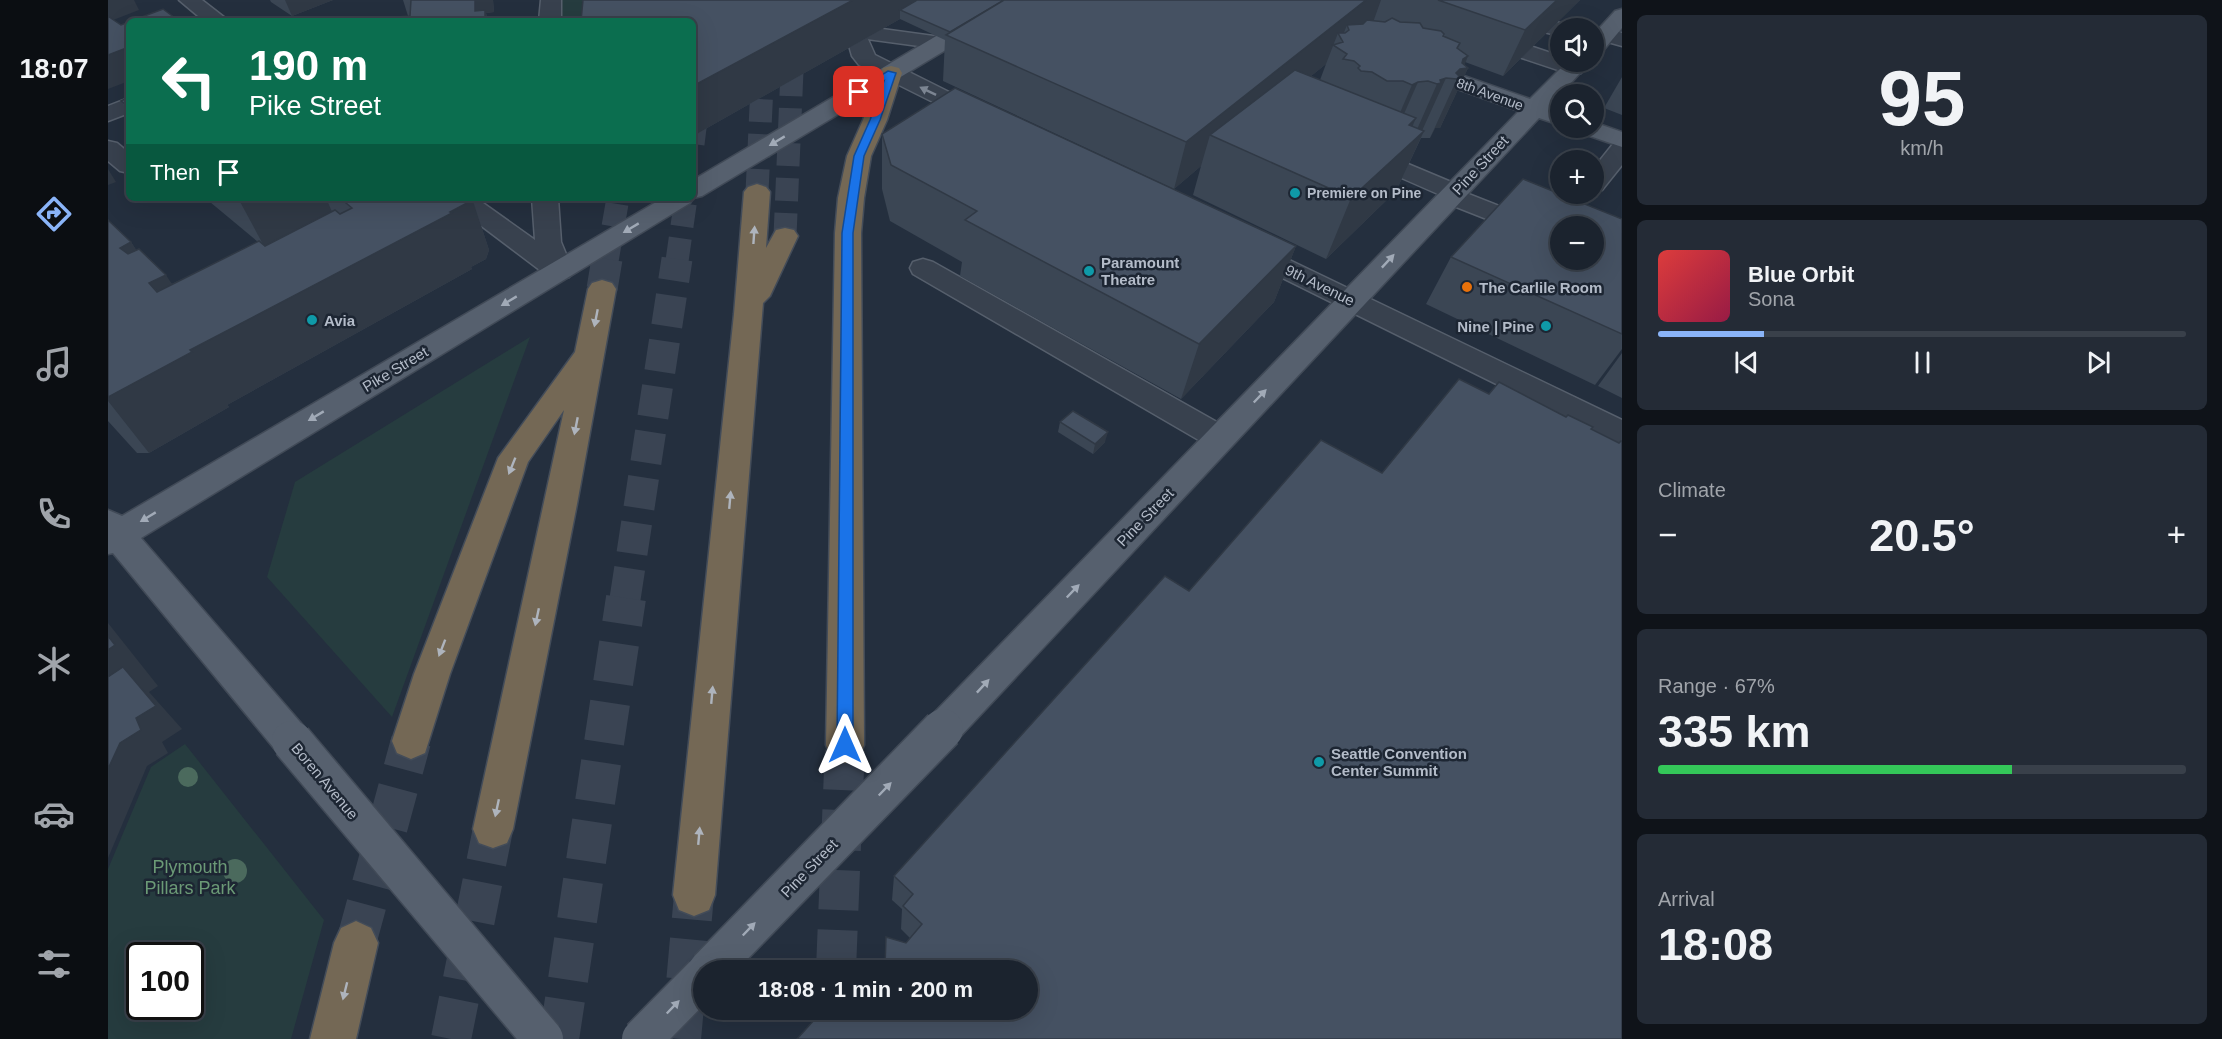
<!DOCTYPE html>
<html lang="en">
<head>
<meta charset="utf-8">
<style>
	:root { --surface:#1b232e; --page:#242b36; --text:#f1f3f6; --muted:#a0a4aa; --line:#39404a; --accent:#8ab4f8 }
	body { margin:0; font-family:Helvetica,sans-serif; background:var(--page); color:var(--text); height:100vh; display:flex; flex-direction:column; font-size:22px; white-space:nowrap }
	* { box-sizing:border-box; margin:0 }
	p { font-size:20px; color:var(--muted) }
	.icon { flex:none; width:33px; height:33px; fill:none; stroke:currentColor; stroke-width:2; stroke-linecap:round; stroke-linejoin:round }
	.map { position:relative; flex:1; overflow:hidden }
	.details { display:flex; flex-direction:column; gap:15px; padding:15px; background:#0f1319; width:600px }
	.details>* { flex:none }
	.hud { position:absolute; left:18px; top:18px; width:570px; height:183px; border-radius:9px; box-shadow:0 6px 24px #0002,0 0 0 2px var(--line); background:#0b6e4f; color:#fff; overflow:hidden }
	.buttons { position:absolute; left:1442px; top:18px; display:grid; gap:12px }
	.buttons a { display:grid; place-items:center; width:54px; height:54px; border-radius:50%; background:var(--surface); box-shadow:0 6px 24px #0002,0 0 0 2px var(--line); font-size:30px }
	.speed { position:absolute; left:18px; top:942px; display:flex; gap:12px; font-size:30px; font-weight:700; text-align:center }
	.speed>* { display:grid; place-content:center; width:78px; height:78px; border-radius:50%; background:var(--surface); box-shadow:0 6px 24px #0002,0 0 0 2px var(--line); line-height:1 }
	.speed .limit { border:3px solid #111; border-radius:9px; background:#fff; color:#111 }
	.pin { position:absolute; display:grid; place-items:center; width:51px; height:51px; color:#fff; margin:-26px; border-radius:12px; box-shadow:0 3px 9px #0006 }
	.me { position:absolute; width:66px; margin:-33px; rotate:0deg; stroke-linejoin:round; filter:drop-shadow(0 0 4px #0008) }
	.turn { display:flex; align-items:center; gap:21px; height:126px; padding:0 24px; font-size:27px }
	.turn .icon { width:78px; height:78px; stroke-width:2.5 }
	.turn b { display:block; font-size:42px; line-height:51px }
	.then { display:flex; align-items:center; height:57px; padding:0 24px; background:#0003; gap:12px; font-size:22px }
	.big { font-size:45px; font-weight:700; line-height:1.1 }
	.details .card { flex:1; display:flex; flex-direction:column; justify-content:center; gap:9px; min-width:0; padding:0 21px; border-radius:9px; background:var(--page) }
	.details .dial { align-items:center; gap:0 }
	.dial b { font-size:78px; line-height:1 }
	.song { display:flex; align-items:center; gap:18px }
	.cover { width:72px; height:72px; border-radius:9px; background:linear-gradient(135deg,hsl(0 70% 55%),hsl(340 70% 35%)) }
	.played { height:6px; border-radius:3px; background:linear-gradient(90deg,var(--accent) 20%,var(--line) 20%) }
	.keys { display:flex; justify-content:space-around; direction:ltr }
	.heat { display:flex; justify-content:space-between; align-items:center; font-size:33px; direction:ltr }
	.charge { height:9px; border-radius:4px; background:linear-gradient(90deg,#34c759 67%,var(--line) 0) }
	.trip { position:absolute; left:585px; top:960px; width:345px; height:60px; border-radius:30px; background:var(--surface); box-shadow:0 6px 24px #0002,0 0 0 2px var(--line); font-weight:700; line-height:60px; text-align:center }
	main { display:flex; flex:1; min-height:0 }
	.menu { display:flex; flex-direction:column; width:108px; justify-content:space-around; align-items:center; background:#0b0e12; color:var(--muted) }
	.menu .icon { width:42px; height:42px }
	.menu .current { color:var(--accent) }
	.menu b { font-size:27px; color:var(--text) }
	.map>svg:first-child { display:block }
	.green { fill:#263c3f; fill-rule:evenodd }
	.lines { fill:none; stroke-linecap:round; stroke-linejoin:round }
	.highway-tunnel-far2 { stroke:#3a4453; stroke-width:23; stroke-dasharray:23 12; stroke-linecap:butt }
	.highway-tunnel-far1 { stroke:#3a4453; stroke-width:31; stroke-dasharray:31 15; stroke-linecap:butt }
	.highway-tunnel { stroke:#3a4453; stroke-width:40; stroke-dasharray:40 20; stroke-linecap:butt }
	.minor-casing { stroke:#565f6c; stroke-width:3 }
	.major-casing { stroke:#414a57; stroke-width:3 }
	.highway-casing { stroke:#434c59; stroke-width:3 }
	.minor { fill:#38414e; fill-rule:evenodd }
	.major { fill:#56606e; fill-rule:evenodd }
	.highway { fill:#746855; fill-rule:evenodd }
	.major-bridge-casing { stroke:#414a57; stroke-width:43; stroke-linecap:butt }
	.major-bridge { stroke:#56606e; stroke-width:40 }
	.tree { fill:#4b6a5d }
	.wall { fill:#3b4654; fill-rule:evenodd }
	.shaded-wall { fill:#303945 }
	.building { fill:#455162; stroke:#303945; stroke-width:1.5; fill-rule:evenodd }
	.oneway { fill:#7c8592 }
	.oneway2 { fill:#a1aab7 }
	.oneway3 { fill:#aeb4bd }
	.route { fill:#1a73e8; stroke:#114b97; stroke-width:1.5 }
	.culture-dot { fill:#0f9aa8; stroke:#1d2633; stroke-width:2 }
	.food-dot { fill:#e8710a; stroke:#1d2633; stroke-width:2 }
	.labels { text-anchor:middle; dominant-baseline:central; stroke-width:5; stroke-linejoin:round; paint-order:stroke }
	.far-street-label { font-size:14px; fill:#b4bcc9; stroke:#1d2633 }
	.far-poi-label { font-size:14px; font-weight:bold; fill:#b4bcc9; stroke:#1d2633; text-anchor:start }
	.street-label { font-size:15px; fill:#b4bcc9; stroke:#1d2633 }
	.poi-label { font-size:15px; font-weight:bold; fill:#b4bcc9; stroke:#1d2633; text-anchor:start }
	.near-park-label { font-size:18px; fill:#6b9a76; stroke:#1d2633 }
</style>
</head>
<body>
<main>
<nav class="menu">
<b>18:07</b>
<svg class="icon current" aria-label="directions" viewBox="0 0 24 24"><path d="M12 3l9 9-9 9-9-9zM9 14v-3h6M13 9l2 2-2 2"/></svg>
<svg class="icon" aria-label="music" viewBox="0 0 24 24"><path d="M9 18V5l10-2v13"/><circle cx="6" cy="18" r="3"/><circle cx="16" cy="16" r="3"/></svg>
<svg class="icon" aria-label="phone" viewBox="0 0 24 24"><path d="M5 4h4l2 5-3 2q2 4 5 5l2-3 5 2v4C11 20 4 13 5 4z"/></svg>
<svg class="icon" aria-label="climate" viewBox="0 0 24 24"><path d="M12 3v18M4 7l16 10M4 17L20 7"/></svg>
<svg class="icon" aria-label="car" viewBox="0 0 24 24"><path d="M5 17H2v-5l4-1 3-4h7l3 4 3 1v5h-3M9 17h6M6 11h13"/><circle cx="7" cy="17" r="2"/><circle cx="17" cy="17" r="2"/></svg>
<svg class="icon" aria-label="filters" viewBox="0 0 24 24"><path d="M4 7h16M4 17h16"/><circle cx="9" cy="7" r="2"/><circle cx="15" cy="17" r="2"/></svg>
</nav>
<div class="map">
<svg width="1514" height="1039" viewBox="0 0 1514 1039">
	<rect width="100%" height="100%" fill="#242f3e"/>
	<g class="green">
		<path d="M442 0H497L482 21H441Z"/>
		<path d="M422 337 284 717 159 577 187 482Z"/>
		<path d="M77 744 216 920 183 1039H0V869L43 767ZM32 956H82V1006H32Z"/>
	</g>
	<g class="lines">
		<g class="highway-tunnel-far2">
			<path d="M585 144 597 48 599 0"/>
			<path d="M649 192 658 0"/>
			<path d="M677 236 687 0"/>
			<path d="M499 261 510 198"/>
			<path d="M569 261 578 198"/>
		</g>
		<g class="highway-tunnel-far1">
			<path d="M494 289 499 259"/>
			<path d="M517 599 569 259"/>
		</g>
		<g class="highway-tunnel">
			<path d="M248 943 303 741"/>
			<path d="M728 970 737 745"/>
			<path d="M343 1039 385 829"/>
			<path d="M451 1039 518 598"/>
			<path d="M573 1039 586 895"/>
		</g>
		<g class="minor-casing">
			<g id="minor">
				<path d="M71 0H94L121 21H96Z"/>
				<path d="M433 0H453V21H431Z"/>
				<path d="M1444 21 1460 25 1462 28H1452V36L1436 32 1433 27 1436 22Z"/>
				<path d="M767 28 833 37 841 38 844 43 841 48 833 49 759 39 756 34 759 29Z"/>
				<path d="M1497 28 1514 33V46L1489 39 1486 34 1489 29Z"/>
				<path d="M751 36 759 37 767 55 881 112 885 117 881 122 873 124 865 122 751 65 744 56 740 42 743 37Z"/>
				<path d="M1419 45 1452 56V62L1473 63 1476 68 1473 73 1465 75 1411 57 1408 52 1411 47Z"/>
				<path d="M21 98V113L0 121V106Z"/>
				<path d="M0 141 9 143 21 153V173L12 171 0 161Z"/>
				<path d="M1514 142V165L1494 190 1485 192V169L1505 144Z"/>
				<path d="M1257 146 1355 187 1358 193 1452 230V248L1333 201 1330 194 1248 158 1245 153 1248 148Z"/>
				<path d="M339 198H368L427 240 424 198H450L453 242 465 271 461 277 451 280 441 277 343 203Z"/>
				<path d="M1139 242 1148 244 1514 420V444L1503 441 1130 256 1126 250 1130 244Z"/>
				<path d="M815 259 825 262 1123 430 1128 438 1123 446 1112 450 1101 446 805 274 802 268 805 262Z"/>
			</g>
		</g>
		<g class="major-casing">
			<g id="major">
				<path d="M1514 9V28L1493 53 1485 55V35L1507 11Z"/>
				<path d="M838 34 846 35 849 40 846 45 594 196 585 198 582 203 33 538 198 729 203 741 198 753 184 759 170 753 5 553 0 554V510L14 516 555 198H585V180L830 35Z"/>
				<path d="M1310 60 1422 99 1459 62H1482L1442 106 1452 110V125L1431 118 848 741 835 746 822 741 816 729 822 717 1411 111 1302 72 1299 67 1302 62Z"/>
				<path d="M1485 122 1514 132V147L1473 133 1469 128H1485Z"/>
			</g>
		</g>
		<g class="highway-casing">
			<g id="highway">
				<path d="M783 66 791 68 794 73 779 120 763 156 756 198 753 233 756 745 751 757 737 763 723 757 718 745 727 233 730 198 739 156 755 120 772 73 775 68Z"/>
				<path d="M649 184 658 187 662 192 658 248 668 230 677 228 686 230 690 236 662 296 655 303 607 895 601 910 586 916 571 910 565 895 626 314 636 192 640 187Z"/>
				<path d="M494 280 504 283 508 289 469 504 405 829 399 843 385 848 371 843 365 829 456 410 420 462 342 674 317 753 303 759 289 753 284 741 306 674 390 458 467 352 480 289 484 283Z"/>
				<path d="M248 921 263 928 270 943 248 1039H202L226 943 233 928Z"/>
			</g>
		</g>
		<use href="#minor" class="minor"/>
		<use href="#major" class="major"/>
		<use href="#highway" class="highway"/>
		<g class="major-bridge-casing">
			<g id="major-bridge">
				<path d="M184 741 435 1039"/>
				<path d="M601 970 835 729"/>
				<path d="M534 1039 596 976"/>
			</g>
		</g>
		<use href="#major-bridge" class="major-bridge"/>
	</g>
	<g class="tree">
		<circle cx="80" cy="777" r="10"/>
		<circle cx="127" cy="871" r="12"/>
	</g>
	<g class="wall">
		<path d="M162 0H225L184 16 163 2Z"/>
		<path d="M295 0H385L386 12 378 13 380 21H271L300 16Z"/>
		<path d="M475 0H1472L1395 76 1357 62 1356 65 1360 68 1332 128H1327L1322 138H1313L1288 191 1218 259 1085 195 1093 166 1066 189 835 81 837 40 792 19 585 136V21ZM1218 64 1212 80 1203 76Z"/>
		<path d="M1514 77V115L1496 108Z"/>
		<path d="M21 97V114L13 101Z"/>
		<path d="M774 134 1188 246 1166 302 1073 399 852 276 854 262 782 221 774 189Z"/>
		<path d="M100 198H364L381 250 378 259 363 267 364 269 119 405 121 407 41 453H29L0 421V220L23 242 28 250 64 284 150 242 102 202Z"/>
		<path d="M1514 219V349L1487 385 1318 304 1343 257Z"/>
		<path d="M1514 353V398L1490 386Z"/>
		<path d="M952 422 997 442 985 454 950 432Z"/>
		<path d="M1057 576 920 1010 798 943 802 938 793 929 794 909 784 900 786 876Z"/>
	</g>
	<g class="shaded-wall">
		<path d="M0 0H26L31 10 0 22Z"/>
		<path d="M177 0H225L184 16Z"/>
		<path d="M360 0H385L386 12 378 13 380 21H366Z"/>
		<path d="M745 0H826L792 10V19L585 136V86Z"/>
		<path d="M1258 0H1273L1263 28 1241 30 1239 25 1233 40 1230 33 1218 64 1121 143 1102 135 1093 166 1066 189 1078 142Z"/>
		<path d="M1449 0H1472L1395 76 1417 30Z"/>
		<path d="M1352 43 1336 78H1338L1313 133 1316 131 1288 191 1218 259 1243 198 1301 125 1308 118 1294 151 1303 143 1329 84Z"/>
		<path d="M21 47V81L0 89V55Z"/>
		<path d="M1360 56 1355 69 1360 68 1332 128H1327L1322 138 1349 79 1345 78 1355 59Z"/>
		<path d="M1310 82 1284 141 1278 145 1304 85Z"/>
		<path d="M0 169 8 182 0 185Z"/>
		<path d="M130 198H218L225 214 157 248Z"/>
		<path d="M361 198H364L381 250 378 259 363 267 364 269 119 405 121 407 41 453 0 401V397L82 350 342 212Z"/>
		<path d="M23 242 48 280 58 275 94 330 0 248Z"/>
		<path d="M1188 246 1166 302 1073 399 1091 344Z"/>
		<path d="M1000 432 997 442 985 454 987 444Z"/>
		<path d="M0 623 50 686 41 692 74 729 54 742 60 753 39 766 0 858Z"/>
	</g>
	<g class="building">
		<path d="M303 0H367V11L377 10V21H271L274 18 302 16Z"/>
		<path d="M475 0H745L585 86V21H473Z"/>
		<path d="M809 0H896L842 32 792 10Z"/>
		<path d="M896 0H1258L1078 142 838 35Z"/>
		<path d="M1330 0H1449L1417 30Z"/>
		<path d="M55 9 71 21H23Z"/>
		<path d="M0 16 13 25 21 22V47L0 55Z"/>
		<path d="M1284 18 1292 22 1312 23 1315 28 1333 31 1336 34 1335 36 1352 43 1349 48 1360 56 1355 59 1354 63 1360 68 1352 69 1348 73 1351 76 1349 79 1338 78 1332 80 1333 83 1329 84 1320 81 1310 82 1304 85 1295 81H1279L1264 72 1253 71 1250 68 1252 66 1246 61 1235 59 1239 54 1225 45 1235 42 1230 33H1237L1241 30 1239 25 1255 24 1259 20 1277 22Z"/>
		<path d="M1187 70 1308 118 1301 125 1316 131 1243 198 1102 135Z"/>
		<path d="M847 88 1188 246 1091 344 857 220 869 211 783 165 774 134Z"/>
		<path d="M21 97V107L13 101Z"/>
		<path d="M1415 179 1514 219V334L1343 257ZM1452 226H1485V260H1452Z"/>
		<path d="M232 198H361L359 203 342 212 344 213 82 350 84 352 0 397V220L23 242 12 248 20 254 31 249 58 275 41 283 49 292 151 241 157 246 227 210 232 214 244 208Z"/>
		<path d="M1351 379 1381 394 1391 382 1458 417 1460 415 1485 427 1483 429 1511 443 1513 441H1514V1039H689L715 1010H920V970H774L777 967 778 937 798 943 814 924 795 906 805 894 786 876 1057 576 1081 591 1213 440 1274 473Z"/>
		<path d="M965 411 1000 432 987 444 952 422Z"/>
		<path d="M0 636 7 645 0 650Z"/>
		<path d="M15 667 48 706 28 718 33 730 12 743 0 769V677Z"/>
	</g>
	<defs><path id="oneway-solid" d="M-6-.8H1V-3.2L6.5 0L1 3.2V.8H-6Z" transform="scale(1.5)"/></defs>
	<use class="oneway" href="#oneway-solid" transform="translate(820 91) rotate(-154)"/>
	<g class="oneway2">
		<use href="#oneway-solid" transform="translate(669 141) rotate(149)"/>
		<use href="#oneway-solid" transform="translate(523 228) rotate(149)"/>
		<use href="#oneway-solid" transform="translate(1280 261) rotate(-47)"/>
		<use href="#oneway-solid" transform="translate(401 301) rotate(149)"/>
		<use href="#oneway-solid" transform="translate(1152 396) rotate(-46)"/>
		<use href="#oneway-solid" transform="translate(208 416) rotate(149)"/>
		<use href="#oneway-solid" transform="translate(40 517) rotate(149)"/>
		<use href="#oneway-solid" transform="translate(965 591) rotate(-46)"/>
		<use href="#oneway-solid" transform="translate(875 686) rotate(-47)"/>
		<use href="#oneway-solid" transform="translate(777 789) rotate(-46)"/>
		<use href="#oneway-solid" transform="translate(641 929) rotate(-46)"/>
		<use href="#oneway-solid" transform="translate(565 1007) rotate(-46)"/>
	</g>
	<g class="oneway3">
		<use href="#oneway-solid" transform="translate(646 235) rotate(-86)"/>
		<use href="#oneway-solid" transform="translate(488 318) rotate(101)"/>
		<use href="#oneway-solid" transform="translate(468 426) rotate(101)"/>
		<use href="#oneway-solid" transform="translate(404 466) rotate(112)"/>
		<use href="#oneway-solid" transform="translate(622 500) rotate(-85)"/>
		<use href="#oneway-solid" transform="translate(429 617) rotate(102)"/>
		<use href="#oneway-solid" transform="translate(334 648) rotate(111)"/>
		<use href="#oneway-solid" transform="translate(604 695) rotate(-85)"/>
		<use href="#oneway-solid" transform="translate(389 808) rotate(102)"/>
		<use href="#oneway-solid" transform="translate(591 836) rotate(-85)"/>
		<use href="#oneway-solid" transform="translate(237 991) rotate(104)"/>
	</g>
	<path class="route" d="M780 71 788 73 772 120 756 156 745 233V745L742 750 737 752 731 750 729 745 734 233 746 156 762 120 776 81 754 94 746 92Z"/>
	<g class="culture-dot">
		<circle cx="1187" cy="193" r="6"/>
		<circle cx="981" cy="271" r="6"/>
		<circle cx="204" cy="320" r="6"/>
		<circle cx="1438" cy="326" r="6"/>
		<circle cx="1211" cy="762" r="6"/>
	</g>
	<circle class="food-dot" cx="1359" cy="287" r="6"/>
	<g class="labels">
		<g class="far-street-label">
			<text transform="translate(1382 94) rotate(20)">8th Avenue</text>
		</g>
		<g class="far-poi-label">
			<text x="1199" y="193">Premiere on Pine</text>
		</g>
		<g class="street-label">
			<text transform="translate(1372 165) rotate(-47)">Pine Street</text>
			<text transform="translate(1212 285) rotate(26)">9th Avenue</text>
			<text transform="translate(287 369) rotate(-31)">Pike Street</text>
			<text transform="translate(1037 517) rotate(-46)">Pine Street</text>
			<text transform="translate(217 781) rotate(50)">Boren Avenue</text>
			<text transform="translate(701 868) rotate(-46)">Pine Street</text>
		</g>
		<g class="poi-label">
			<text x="993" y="262">Paramount<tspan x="993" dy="17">Theatre</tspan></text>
			<text x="1371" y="287">The Carlile Room</text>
			<text x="216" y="320">Avia</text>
			<text x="1426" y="326" text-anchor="end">Nine | Pine</text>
			<text x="1223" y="753">Seattle Convention<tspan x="1223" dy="17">Center Summit</tspan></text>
		</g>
		<g class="near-park-label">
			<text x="82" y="867">Plymouth<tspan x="82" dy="21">Pillars Park</tspan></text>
		</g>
	</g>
</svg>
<div class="buttons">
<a><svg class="icon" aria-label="sound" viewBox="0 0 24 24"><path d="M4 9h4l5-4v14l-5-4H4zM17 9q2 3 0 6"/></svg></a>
<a><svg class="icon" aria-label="search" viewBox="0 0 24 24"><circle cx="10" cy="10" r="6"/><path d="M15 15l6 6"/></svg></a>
<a>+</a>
<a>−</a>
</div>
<div class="speed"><div class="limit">100</div></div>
<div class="pin" style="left:751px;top:92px;background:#d93025"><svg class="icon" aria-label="arrive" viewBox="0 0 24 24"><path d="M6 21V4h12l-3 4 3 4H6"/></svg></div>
<svg class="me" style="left:737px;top:745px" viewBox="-20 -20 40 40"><path d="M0-17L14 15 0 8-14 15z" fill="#1a73e8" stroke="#fff" stroke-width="4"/></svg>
<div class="trip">18:08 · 1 min · 200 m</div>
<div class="hud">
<div class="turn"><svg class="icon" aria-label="left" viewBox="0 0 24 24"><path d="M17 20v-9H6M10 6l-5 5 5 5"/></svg><div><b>190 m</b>Pike Street</div></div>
<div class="then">Then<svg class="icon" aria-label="arrive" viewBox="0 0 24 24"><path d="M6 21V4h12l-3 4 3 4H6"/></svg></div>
</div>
</div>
<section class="details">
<div class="card dial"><b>95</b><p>km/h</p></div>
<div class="card">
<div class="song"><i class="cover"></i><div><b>Blue Orbit</b><p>Sona</p></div></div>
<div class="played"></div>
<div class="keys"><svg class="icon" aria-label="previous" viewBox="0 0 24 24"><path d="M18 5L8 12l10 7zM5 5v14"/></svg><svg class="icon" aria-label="pause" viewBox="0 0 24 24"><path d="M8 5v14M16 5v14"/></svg><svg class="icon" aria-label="next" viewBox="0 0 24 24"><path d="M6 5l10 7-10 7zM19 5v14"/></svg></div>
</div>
<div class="card"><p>Climate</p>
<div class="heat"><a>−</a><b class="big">20.5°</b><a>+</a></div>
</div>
<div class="card"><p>Range · 67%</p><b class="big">335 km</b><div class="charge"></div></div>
<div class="card"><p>Arrival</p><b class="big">18:08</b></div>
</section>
</main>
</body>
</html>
